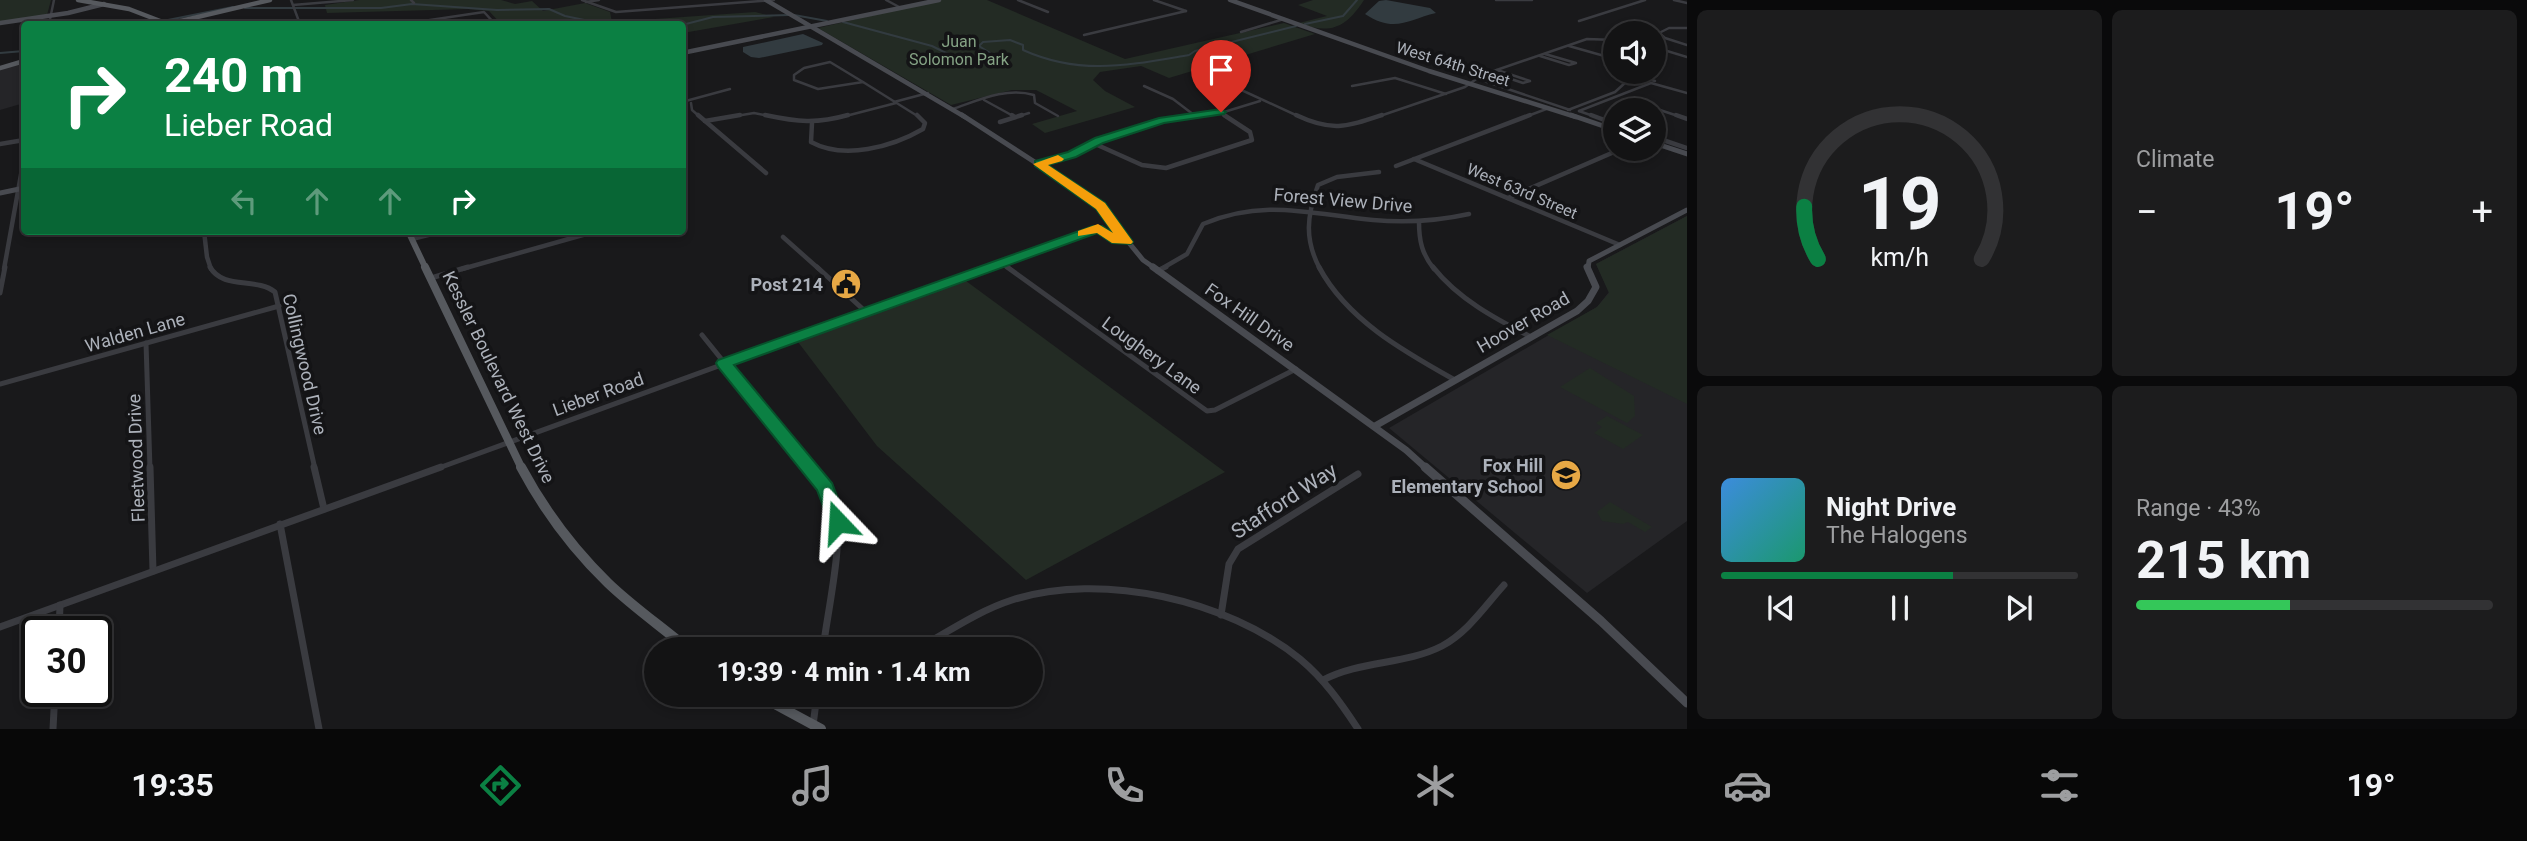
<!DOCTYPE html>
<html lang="en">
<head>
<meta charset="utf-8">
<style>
	:root { --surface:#131314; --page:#1c1c1d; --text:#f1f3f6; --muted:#9d9ea0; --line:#323234; --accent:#0b8043 }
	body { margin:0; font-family:Roboto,sans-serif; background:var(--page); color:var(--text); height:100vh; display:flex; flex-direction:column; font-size:26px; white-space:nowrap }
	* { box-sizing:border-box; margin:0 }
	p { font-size:23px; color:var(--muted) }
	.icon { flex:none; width:38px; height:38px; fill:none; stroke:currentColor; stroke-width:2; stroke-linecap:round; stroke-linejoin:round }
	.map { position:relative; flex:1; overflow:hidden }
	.sheet { display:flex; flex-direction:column; gap:10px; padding:10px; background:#0a0a0b; width:840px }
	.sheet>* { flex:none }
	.guide { position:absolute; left:21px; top:21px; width:665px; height:214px; border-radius:7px; box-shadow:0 4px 10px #0003,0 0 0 2px var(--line); background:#0b8043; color:#fff; overflow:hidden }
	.fabs { position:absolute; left:1603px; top:21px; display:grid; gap:14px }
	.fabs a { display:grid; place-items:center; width:63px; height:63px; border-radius:50%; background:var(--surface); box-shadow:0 4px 10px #0003,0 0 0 2px var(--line); font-size:35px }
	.speed { position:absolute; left:21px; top:616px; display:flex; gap:14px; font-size:35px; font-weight:700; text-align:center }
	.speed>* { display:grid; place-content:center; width:91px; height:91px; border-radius:50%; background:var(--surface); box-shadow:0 4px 10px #0003,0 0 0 2px var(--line); line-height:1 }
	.speed .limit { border:4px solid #111; border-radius:10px; background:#fff; color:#111 }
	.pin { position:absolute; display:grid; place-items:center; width:60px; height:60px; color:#fff; margin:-72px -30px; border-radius:50% 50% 50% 0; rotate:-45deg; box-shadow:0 0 7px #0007 }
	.pin .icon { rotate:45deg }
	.me { position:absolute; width:77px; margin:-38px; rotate:340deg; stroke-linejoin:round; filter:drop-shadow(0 0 5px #0008) }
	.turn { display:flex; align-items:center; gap:24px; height:147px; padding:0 28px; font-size:32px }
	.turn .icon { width:91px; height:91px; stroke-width:2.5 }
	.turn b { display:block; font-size:49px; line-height:60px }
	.lanes { display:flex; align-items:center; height:66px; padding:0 28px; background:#0003; justify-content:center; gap:35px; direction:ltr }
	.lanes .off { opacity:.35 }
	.big { font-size:52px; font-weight:700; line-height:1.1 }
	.sheet .card { flex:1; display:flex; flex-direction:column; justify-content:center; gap:10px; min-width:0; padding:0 24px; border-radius:10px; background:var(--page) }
	.sheet .dial { align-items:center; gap:0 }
	.dial svg { height:182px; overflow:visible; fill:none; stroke:var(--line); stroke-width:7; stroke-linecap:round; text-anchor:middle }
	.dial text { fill:var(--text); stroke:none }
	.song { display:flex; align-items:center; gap:21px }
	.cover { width:84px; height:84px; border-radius:10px; background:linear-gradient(135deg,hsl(210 70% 55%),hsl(160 70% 35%)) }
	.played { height:7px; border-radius:4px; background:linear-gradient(90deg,var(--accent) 65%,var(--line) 65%) }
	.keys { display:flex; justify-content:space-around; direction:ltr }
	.heat { display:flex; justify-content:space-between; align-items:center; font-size:38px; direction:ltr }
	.charge { height:10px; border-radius:5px; background:linear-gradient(90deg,#34c759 43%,var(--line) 0) }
	.sheet .tiles { flex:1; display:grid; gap:10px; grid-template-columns:repeat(2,1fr) }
	.trip { position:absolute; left:644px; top:637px; width:399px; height:70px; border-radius:35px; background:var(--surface); box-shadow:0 4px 10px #0003,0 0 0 2px var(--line); font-weight:700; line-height:70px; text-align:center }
	.tab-bar { display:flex; height:112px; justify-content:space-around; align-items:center; background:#080808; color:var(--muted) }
	.tab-bar .icon { width:49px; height:49px }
	.tab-bar .selected { color:var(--accent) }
	.tab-bar b { font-size:32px; color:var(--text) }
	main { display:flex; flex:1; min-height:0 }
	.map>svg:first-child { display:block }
	.built { fill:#252528 }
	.green { fill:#232b24 }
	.water { fill:#323b40 }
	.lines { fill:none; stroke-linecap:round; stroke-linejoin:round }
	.stream { stroke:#323b40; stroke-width:2 }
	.street-far3 { stroke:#3a3b40; stroke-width:2.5 }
	.street-far2 { stroke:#3a3b40; stroke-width:4.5 }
	.street-far1 { stroke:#3a3b40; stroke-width:5 }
	.street { stroke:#3a3b40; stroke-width:7 }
	.secondary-far3 { stroke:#484a50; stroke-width:4.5 }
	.secondary-far2 { stroke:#484a50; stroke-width:5 }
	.secondary-far1 { stroke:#484a50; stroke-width:7 }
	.secondary { stroke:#484a50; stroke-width:9 }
	.primary-far3 { stroke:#56595e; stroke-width:4.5 }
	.primary-far2 { stroke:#56595e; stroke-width:6 }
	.primary-far1 { stroke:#56595e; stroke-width:8 }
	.primary { stroke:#56595e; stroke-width:10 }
	.route { fill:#0b8043; stroke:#07532c; stroke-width:2 }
	.slow { fill:#f59e0b }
	.labels { text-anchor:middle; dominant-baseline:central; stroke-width:7; stroke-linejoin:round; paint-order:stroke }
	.far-park-label { font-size:16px; fill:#85a385; stroke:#141416 }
	.far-street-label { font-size:16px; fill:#acb1ba; stroke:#141416 }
	.street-label { font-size:18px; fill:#acb1ba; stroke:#141416 }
	.poi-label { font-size:18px; font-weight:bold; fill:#acb1ba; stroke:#141416; text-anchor:end }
	.near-street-label { font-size:21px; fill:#acb1ba; stroke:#141416 }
</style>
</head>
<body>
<main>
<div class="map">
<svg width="1687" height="729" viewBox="0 0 1687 729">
	<rect width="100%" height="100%" fill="#19191b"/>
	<g class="built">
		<path d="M24 63V103L0 110V69Z"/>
		<path d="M1687 216V521L1587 593 1389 428 1597 307 1609 292 1596 264Z"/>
	</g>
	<g class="green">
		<path d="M0 0H51L47 15 0 22Z"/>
		<path d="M359 0H501L515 4 532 1 543 11 585 3 610 12 612 22 755 12 774 17 683 33 682 24H501L489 11 468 9 327 13 325 5Z"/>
		<path d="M940 0H987L1125 59 1284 23 1315 34 1169 78 1141 66 1100 72 1093 80 1105 91 1135 107 1045 133 1032 124 1077 111 1036 90H1012L951 105 818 28Z"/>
		<path d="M1313 0H1364C1346 28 1330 35 1299 23L1327 16 1298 5Z"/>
		<path d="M1687 216V404L1547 335 1597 307 1609 293 1596 264Z"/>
		<path d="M966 281 1225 472 1026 580 877 446 798 342Z"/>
		<path d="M1590 368 1634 396 1635 416 1627 423 1560 387Z"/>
		<path d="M1607 416 1643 435 1623 449 1594 433 1602 427 1596 423Z"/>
		<path d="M1610 502 1652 527 1645 532 1628 522 1623 524 1602 521 1597 512Z"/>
	</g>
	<g class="water">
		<path d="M1386 0 1430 8 1436 13C1409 19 1395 34 1365 14L1379 1Z"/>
		<path d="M803 34 823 43 822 45 759 58 751 57 743 52V47Z"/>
	</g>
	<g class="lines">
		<g class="stream">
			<path d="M245 8H381L412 4 497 10 549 9 565 16 604 24"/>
			<path d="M794 15 827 21"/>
			<path d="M163 21 233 7"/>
			<path d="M843 22 932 46 956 58 973 59 988 57 990 53 979 46 983 42 1010 40 1023 45V50C1081 76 1129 65 1189 55L1195 51 1296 26"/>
			<path d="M142 24 157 22"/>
			<path d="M626 24H644"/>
			<path d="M1305 24 1343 16 1357 0"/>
			<path d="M682 25 713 17 789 15"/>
			<path d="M0 53 24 51"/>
		</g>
		<g class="street-far3">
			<path d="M291 0 300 24"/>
			<path d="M411 0 414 3"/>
			<path d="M582 0 616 12 774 0"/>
			<path d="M886 0 901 8"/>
			<path d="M1018 0 1048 12"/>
			<path d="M1154 0 1186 11"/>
			<path d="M1496 0H1532"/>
			<path d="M1674 0 1687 3"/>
			<path d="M586 2 599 0"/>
			<path d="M293 5 353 0"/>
			<path d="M1579 21 1645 0"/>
			<path d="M49 24 54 0"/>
			<path d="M403 24 484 12 495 24"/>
			<path d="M1687 28H1669L1659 33 1665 38 1687 45"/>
			<path d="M1241 32 1284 19"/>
			<path d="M1084 35 1186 11"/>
			<path d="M1569 46 1615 59"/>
			<path d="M1654 47 1687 57"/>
			<path d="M1540 56 1569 65 1576 63 1545 54"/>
			<path d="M1654 57 1666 51"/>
			<path d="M830 62 863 82 818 89 794 80V75L804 68Z"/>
			<path d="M1490 72 1523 83 1530 81 1497 70"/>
			<path d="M1634 75 1655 81"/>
			<path d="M1478 79 1570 110"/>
			<path d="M863 82 919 117"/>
			<path d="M1144 86 1173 99 1194 115"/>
			<path d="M1352 86 1395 78 1446 94"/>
			<path d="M1237 88 1300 117"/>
			<path d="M984 100 1015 117"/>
			<path d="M682 102 730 89"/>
			<path d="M894 102 928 93"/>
			<path d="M691 103 692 110 700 117"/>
			<path d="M953 109C979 100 1006 87 1034 95L1035 103 1058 116"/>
			<path d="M1568 110 1615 92 1637 72"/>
			<path d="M1660 110 1681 117"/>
			<path d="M1579 111 1651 83 1687 93"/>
			<path d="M1579 111 1596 117"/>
			<path d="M1219 112 1227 117"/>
			<path d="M730 117 754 113 774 117"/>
			<path d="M842 117 896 103"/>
			<path d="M1016 117 1029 113"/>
			<path d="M1186 117 1224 112 1260 101"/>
			<path d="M1377 117 1465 87 1482 75 1587 39 1615 40"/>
			<path d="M1525 117 1549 108"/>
		</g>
		<g class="street-far2">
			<path d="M698 115 766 173"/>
			<path d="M765 115C798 122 816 124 848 115"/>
			<path d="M1012 115 1015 117"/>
			<path d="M1296 115C1332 132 1346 127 1382 115"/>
			<path d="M1591 115 1615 124"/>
			<path d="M1676 115 1687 119"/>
			<path d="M705 121 740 115"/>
			<path d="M1000 122 1022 115"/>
			<path d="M812 123 811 142C844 160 892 147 923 129L925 123 917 115"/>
			<path d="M1654 137 1687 148"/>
			<path d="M1093 143 1142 165 1166 168 1252 140 1250 132 1224 115"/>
			<path d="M0 144 24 140"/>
			<path d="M1414 159 1620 245"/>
			<path d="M1039 164 1071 155 1097 141 1163 120 1199 115"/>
			<path d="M1396 166 1530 115"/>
			<path d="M1508 198 1621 149"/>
			<path d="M1419 222C1419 241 1422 254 1434 269"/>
			<path d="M204 231 207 257 211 269"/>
			<path d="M783 237 819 269"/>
			<path d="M412 239 444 231"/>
			<path d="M1001 263 1010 269"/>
			<path d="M4 269 24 158"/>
			<path d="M462 269 597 231"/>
			<path d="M985 269 1098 228 1117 240 1127 241"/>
			<path d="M1161 269 1187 254 1203 224C1263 198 1311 214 1373 220 1405 223 1437 221 1469 214"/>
			<path d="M1320 269C1304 239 1307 216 1318 185L1337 177 1379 172"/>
		</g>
		<g class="street-far1">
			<path d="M210 267C223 290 256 277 275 292L315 469"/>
			<path d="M817 267 866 312"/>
			<path d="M1007 267 1207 411 1215 410 1296 369"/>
			<path d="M1319 267C1347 320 1405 352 1455 380"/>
			<path d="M1433 267C1458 299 1496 319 1531 337"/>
			<path d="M1157 271 1166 267"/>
			<path d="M431 278 468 267"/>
			<path d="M0 293 5 267"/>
			<path d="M702 335 810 469"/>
			<path d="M146 343 150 469"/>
			<path d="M0 384 279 306"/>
			<path d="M436 469 990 267"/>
		</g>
		<g class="street">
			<path d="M150 467 153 571"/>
			<path d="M314 467 324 509"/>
			<path d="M809 467C820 481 832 495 836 513 843 544 827 615 823 649"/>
			<path d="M280 524 319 729"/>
			<path d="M1221 615 1229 564 1238 549 1358 474"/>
			<path d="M0 627 441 467"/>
			<path d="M59 632 60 605"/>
			<path d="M917 649C948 632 978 611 1012 600 1101 571 1228 600 1300 659 1324 679 1341 703 1358 729"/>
			<path d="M1323 680C1361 660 1405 665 1442 646 1468 632 1485 606 1504 585"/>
			<path d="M813 725 817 695"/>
			<path d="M53 729 55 691"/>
		</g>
		<g class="secondary-far3">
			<path d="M766 0 965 117"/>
			<path d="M1230 0 1429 71 1576 117"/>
			<path d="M0 23 68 13 104 4"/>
			<path d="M682 53 939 0"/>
		</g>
		<g class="secondary-far2">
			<path d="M962 115 1095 201 1143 260 1156 269"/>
			<path d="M1571 115 1615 130"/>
			<path d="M1654 143 1687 154"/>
			<path d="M0 193 24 188"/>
			<path d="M1588 269 1589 261 1687 210"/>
		</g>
		<g class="secondary-far1">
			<path d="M1153 267 1406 450 1427 469"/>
			<path d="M1375 426 1577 311 1588 301 1596 287 1587 267"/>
		</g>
		<path class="secondary" d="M1425 467 1601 621 1687 703"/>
		<g class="primary-far3">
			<path d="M78 0 129 9 168 24"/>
			<path d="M168 24 270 0"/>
			<path d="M0 68 24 61"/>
		</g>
		<path class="primary-far2" d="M408 231 426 269"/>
		<path class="primary-far1" d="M425 267 522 469"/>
		<g class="primary">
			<path d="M521 467C544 510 573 549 608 583 633 607 662 627 688 649"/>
			<path d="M758 695 821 729"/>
		</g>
	</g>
	<path class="route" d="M1221 109 1226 112 1224 114 1164 123 1103 143 1076 157 1048 165 1105 203 1133 242 1131 244 1112 243 1097 233 734 365 832 483 847 522 844 527 838 529 831 527 817 490 718 367 716 363 718 360 1093 226H1102L1113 233 1096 209 1035 166V161L1068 152 1095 138 1159 118Z"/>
	<path class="slow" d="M1058 155 1064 159 1062 161 1048 165 1105 203 1133 242 1131 244 1112 243 1097 233 1078 236V231L1098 224 1113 233 1096 209 1033 164Z"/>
	<defs>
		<g id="civic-disc" transform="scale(1.575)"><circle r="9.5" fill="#e7a845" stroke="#141416"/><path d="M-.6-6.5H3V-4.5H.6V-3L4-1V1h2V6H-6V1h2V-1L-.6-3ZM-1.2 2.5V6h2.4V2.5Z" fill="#111"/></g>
		<g id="school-disc" transform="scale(1.575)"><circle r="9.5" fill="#e7a845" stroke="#141416"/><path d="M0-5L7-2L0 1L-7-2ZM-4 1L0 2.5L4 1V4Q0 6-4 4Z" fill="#111"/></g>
	</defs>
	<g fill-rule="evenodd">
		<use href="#civic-disc" x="846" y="284"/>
		<use href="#school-disc" x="1566" y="475"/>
	</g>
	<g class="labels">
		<g class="far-park-label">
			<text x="959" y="41">Juan<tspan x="959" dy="18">Solomon Park</tspan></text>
		</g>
		<g class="far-street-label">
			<text transform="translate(1453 64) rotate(17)">West 64th Street</text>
			<text transform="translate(1522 191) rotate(23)">West 63rd Street</text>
		</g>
		<g class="street-label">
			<text transform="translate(1343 200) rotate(5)">Forest View Drive</text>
			<text transform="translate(1250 317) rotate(35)">Fox Hill Drive</text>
			<text transform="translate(1523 322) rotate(-30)">Hoover Road</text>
			<text transform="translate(135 332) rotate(-16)">Walden Lane</text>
			<text transform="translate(1152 355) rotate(36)">Loughery Lane</text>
			<text transform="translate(305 364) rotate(77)">Collingwood Drive</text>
			<text transform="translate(499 377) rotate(64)">Kessler Boulevard West Drive</text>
			<text transform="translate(598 394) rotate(-20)">Lieber Road</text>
			<text transform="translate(136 458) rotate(-92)">Fleetwood Drive</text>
		</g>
		<g class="poi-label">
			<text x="823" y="284">Post 214</text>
			<text x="1543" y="465">Fox Hill<tspan x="1543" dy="21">Elementary School</tspan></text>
		</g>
		<g class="near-street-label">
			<text transform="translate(1284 501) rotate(-33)">Stafford Way</text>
		</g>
	</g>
</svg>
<div class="fabs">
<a><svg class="icon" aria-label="sound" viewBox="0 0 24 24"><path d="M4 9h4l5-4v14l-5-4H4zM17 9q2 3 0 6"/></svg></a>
<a><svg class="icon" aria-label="layers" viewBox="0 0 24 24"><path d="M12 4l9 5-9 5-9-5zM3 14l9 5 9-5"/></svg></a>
</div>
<div class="speed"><div class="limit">30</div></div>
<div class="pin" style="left:1221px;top:112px;background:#d93025"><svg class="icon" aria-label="arrive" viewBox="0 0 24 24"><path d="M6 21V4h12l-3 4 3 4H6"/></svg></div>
<svg class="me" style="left:838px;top:522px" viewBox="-20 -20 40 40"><path d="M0-17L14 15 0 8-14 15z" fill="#0b8043" stroke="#fff" stroke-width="4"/></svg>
<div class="trip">19:39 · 4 min · 1.4 km</div>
<div class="guide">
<div class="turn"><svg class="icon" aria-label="right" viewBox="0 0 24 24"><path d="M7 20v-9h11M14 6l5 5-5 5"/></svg><div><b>240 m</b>Lieber Road</div></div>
<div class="lanes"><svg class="icon off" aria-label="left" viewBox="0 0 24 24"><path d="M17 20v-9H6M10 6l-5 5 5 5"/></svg><svg class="icon off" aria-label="ahead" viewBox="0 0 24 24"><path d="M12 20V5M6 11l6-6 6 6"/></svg><svg class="icon off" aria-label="ahead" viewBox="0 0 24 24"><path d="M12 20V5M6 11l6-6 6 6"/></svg><svg class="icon" aria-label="right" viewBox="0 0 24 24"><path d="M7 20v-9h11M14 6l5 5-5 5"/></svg></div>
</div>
</div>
<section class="sheet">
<div class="tiles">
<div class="card dial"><svg viewBox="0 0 100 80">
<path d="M14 69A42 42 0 1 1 86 69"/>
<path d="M14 69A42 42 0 0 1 8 46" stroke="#0b8043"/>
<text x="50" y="56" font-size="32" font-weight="700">19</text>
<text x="50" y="72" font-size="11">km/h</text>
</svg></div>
<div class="card"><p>Climate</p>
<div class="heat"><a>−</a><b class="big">19°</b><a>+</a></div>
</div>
<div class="card">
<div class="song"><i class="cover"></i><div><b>Night Drive</b><p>The Halogens</p></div></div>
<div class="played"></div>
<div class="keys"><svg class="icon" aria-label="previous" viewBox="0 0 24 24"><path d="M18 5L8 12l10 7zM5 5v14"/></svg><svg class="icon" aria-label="pause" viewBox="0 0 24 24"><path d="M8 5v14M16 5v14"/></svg><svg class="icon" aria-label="next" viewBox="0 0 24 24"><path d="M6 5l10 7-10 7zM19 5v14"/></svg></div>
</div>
<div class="card"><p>Range · 43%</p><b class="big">215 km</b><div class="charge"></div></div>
</div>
</section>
</main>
<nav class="tab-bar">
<b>19:35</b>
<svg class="icon selected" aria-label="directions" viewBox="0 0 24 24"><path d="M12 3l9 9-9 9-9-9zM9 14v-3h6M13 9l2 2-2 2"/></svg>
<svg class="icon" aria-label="music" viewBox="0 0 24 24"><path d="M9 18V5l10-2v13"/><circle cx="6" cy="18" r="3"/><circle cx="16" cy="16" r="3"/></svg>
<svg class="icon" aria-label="phone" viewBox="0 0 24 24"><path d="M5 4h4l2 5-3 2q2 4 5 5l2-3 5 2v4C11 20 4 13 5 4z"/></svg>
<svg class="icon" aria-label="climate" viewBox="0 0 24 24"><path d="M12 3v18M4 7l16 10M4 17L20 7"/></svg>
<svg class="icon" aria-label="car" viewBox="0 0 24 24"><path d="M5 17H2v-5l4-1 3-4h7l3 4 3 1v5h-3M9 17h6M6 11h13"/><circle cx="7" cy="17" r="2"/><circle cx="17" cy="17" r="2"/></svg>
<svg class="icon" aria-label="filters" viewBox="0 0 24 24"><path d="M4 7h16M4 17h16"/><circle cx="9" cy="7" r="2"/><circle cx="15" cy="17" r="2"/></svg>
<b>19°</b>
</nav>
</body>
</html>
